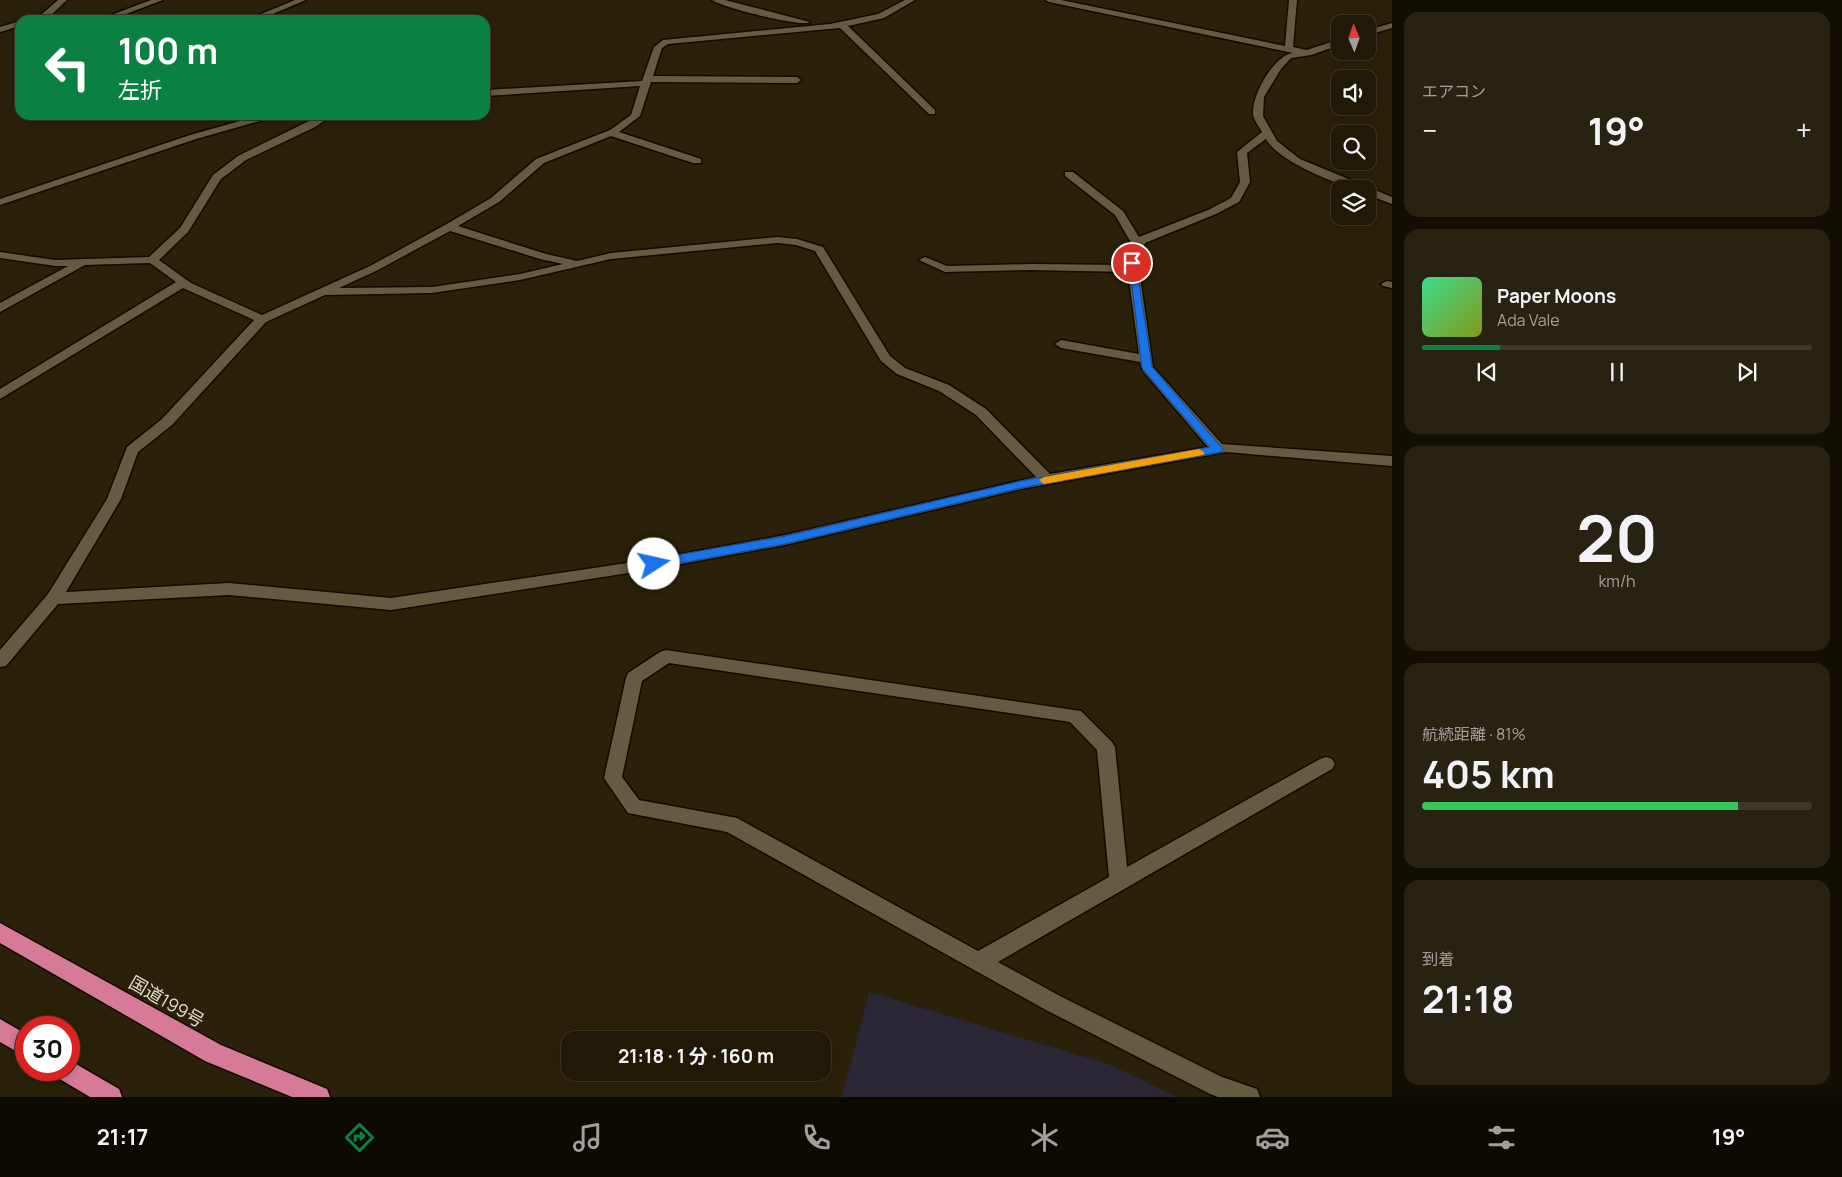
<!DOCTYPE html>
<html lang="ja">
<head>
<meta charset="utf-8">
<style>
	:root { --surface:#201908; --page:#282212; --text:#f1f3f6; --muted:#a2a09c; --line:#3d3829; --accent:#0b8043 }
	body { margin:0; font-family:Manrope,"Noto Sans JP",sans-serif; background:var(--page); color:var(--text); height:100vh; display:flex; flex-direction:column; font-size:19px; white-space:nowrap }
	* { box-sizing:border-box; margin:0 }
	p { font-size:16px; color:var(--muted) }
	.icon { flex:none; width:28px; height:28px; fill:none; stroke:currentColor; stroke-width:2; stroke-linecap:round; stroke-linejoin:round }
	.map { position:relative; flex:1; overflow:hidden }
	.side { display:flex; flex-direction:column; gap:12px; padding:12px; background:#120e04; width:450px }
	.side>* { flex:none }
	.top-card { position:absolute; left:15px; top:15px; width:475px; height:105px; border-radius:15px; box-shadow:0 2px 12px #0003,0 0 0 1px var(--line); background:#0b8043; color:#fff; overflow:hidden }
	.needle { width:32px; rotate:358deg }
	.fabs { position:absolute; left:1331px; top:15px; display:grid; gap:10px }
	.fabs a { display:grid; place-items:center; width:45px; height:45px; border-radius:10px; background:var(--surface); box-shadow:0 2px 12px #0003,0 0 0 1px var(--line); font-size:25px }
	.speed { position:absolute; left:15px; top:1016px; display:flex; gap:10px; font-size:25px; font-weight:700; text-align:center }
	.speed>* { display:grid; place-content:center; width:65px; height:65px; border-radius:50%; background:var(--surface); box-shadow:0 2px 12px #0003,0 0 0 1px var(--line); line-height:1 }
	.speed .limit { border:8px solid #d22; background:#fff; color:#111 }
	.pin { position:absolute; display:grid; place-items:center; width:42px; height:42px; color:#fff; margin:-21px; border:2px solid #fff; border-radius:50%; box-shadow:0 1px 5px #0007 }
	.me { position:absolute; width:55px; margin:-28px; rotate:80deg; stroke-linejoin:round; filter:drop-shadow(0 0 4px #0008) }
	.turn { display:flex; align-items:center; gap:18px; height:105px; padding:0 20px; font-size:22px }
	.turn .icon { width:65px; height:65px; stroke-width:2.5 }
	.turn b { display:block; font-size:35px; line-height:42px }
	.big { font-size:38px; font-weight:700; line-height:1.1 }
	.side .tile { flex:1; display:flex; flex-direction:column; justify-content:center; gap:8px; min-width:0; padding:0 18px; border-radius:15px; background:var(--page) }
	.side .dial { align-items:center; gap:0 }
	.dial b { font-size:65px; line-height:1 }
	.song { display:flex; align-items:center; gap:15px }
	.cover { width:60px; height:60px; border-radius:8px; background:linear-gradient(135deg,hsl(150 70% 55%),hsl(70 70% 35%)) }
	.played { height:5px; border-radius:2px; background:linear-gradient(90deg,var(--accent) 20%,var(--line) 20%) }
	.keys { display:flex; justify-content:space-around; direction:ltr }
	.heat { display:flex; justify-content:space-between; align-items:center; font-size:28px; direction:ltr }
	.charge { height:8px; border-radius:4px; background:linear-gradient(90deg,#34c759 81%,var(--line) 0) }
	.trip { position:absolute; left:561px; top:1031px; width:270px; height:50px; border-radius:15px; background:var(--surface); box-shadow:0 2px 12px #0003,0 0 0 1px var(--line); font-weight:700; line-height:50px; text-align:center }
	.dock { display:flex; height:80px; justify-content:space-around; align-items:center; background:#0d0a03; color:var(--muted) }
	.dock .icon { width:35px; height:35px }
	.dock .current { color:var(--accent) }
	.dock b { font-size:22px; color:var(--text) }
	main { display:flex; flex:1; min-height:0 }
	.map>svg:first-child { display:block }
	.commercial { fill:#2b2737 }
	.lines { fill:none; stroke-linecap:round; stroke-linejoin:round }
	.minor-casing { stroke:#130a00; stroke-width:3 }
	.highway-casing { stroke:#130a00; stroke-width:3 }
	.minor { fill:#655a42; fill-rule:evenodd }
	.highway { fill:#d77a97; fill-rule:evenodd }
	.route { fill:#1a73e8; stroke:#114b97 }
	.slow { fill:#f59e0b }
	.labels { text-anchor:middle; dominant-baseline:central; stroke-width:5; stroke-linejoin:round; paint-order:stroke }
	.near-street-label { font-size:18px; fill:#e0dacc; stroke:#2b210a }
</style>
</head>
<body>
<main>
<div class="map">
<svg width="1392" height="1097" viewBox="0 0 1392 1097">
	<rect width="100%" height="100%" fill="#2b210a"/>
	<path class="commercial" d="M869 992 1108 1064 1177 1097H842Z"/>
	<g class="lines">
		<g class="minor-casing">
			<g id="minor">
				<path d="M58 0H67L48 18 26 20 42 14Z"/>
				<path d="M151 0H163L110 20H98Z"/>
				<path d="M295 0H306L258 20H247Z"/>
				<path d="M712 0H725L810 22C802 28 721 7 712 0Z"/>
				<path d="M905 0H915L884 18 848 26 935 110V114H929L840 28 668 44 662 48 653 76 797 77 801 80 797 83 651 82 640 116 619 132 701 159V163H693L611 136 544 163 499 202 458 226 546 254 577 261 611 253 778 237 797 239 823 247 890 356 905 368 949 385 986 409 1050 474 1208 447 1143 371 1140 362 1061 348 1055 344 1061 340 1139 354 1128 272 1032 270 945 272 919 260 925 257 947 266 1032 264 1127 265 1133 246 1115 215 1065 176V172H1073L1123 211 1139 237 1208 210 1231 198 1240 182 1237 152 1262 132C1259 127 1254 120 1253 115 1251 96 1274 55 1293 53L1049 2 1045 0H1061L1285 46 1289 0H1297L1293 47 1307 50 1340 39V45L1311 55 1291 58 1281 69 1264 97 1263 116 1277 141 1300 159 1392 197V204L1368 195V189C1363 189 1357 189 1352 188 1329 181 1277 160 1266 139L1247 153 1250 182 1239 202 1216 214 1145 243 1138 263 1153 367 1222 444 1392 456V466L1226 452 1021 489 785 545 654 569 391 610 229 595 58 604 6 666 0 667V650L48 594 107 499 127 447 162 419 254 320 183 288 0 399V389L176 282 150 263 85 265 0 312V303L68 266H55L0 258V252L55 260 149 257 180 228 213 175 238 156 321 115H333L315 127 246 160 221 179 188 232 159 260 191 283 262 315 370 266 445 225 491 198 536 159 610 130 631 115 640 86 485 96V90L642 81 654 47 663 40 830 24 878 14ZM450 231 540 259 563 264 520 274 432 287 339 288 378 270ZM778 243 796 245 815 251 881 361 897 374 939 391 976 415 1036 477 785 535 654 559 391 598 229 583 66 592 121 499 138 452 172 425 266 322 325 295 432 293 520 280 611 259Z"/>
				<path d="M20 21V26L0 32V27Z"/>
				<path d="M1392 23V28L1368 35V30Z"/>
				<path d="M261 115H276L274 117 196 139 0 205V199L190 135Z"/>
				<path d="M1387 281 1392 282V288L1383 286 1381 284Z"/>
				<path d="M666 650 1081 711 1112 742 1115 747 1127 867 1320 759 1326 757 1332 759 1335 764 1332 769 998 962 1060 996 1222 1077 1257 1089 1260 1097H1218L1210 1094 1046 1010 727 832 628 813 604 778 626 678 628 673 660 652ZM669 663 1070 722 1097 750 1109 877 978 951 737 818 639 800 622 777 642 681Z"/>
			</g>
		</g>
		<g class="highway-casing">
			<g id="highway">
				<path d="M0 923 221 1045 327 1089 330 1097H292L205 1061 0 943Z"/>
				<path d="M0 1019 26 1034V1057L0 1042Z"/>
				<path d="M69 1060 119 1089 122 1097H90L58 1078 55 1070H69Z"/>
			</g>
		</g>
		<use href="#minor" class="minor"/>
		<use href="#highway" class="highway"/>
	</g>
	<path class="route" d="M1129 261 1136 263 1152 367 1221 447 1223 449 1221 452 1021 488 785 544 654 568 650 566 648 564 650 561 654 559 785 536 1021 481 1210 447 1142 368Z"/>
	<path class="slow" d="M1199 449 1205 453 1203 455 1044 484 1039 480 1044 477Z"/>
	<g class="labels">
		<g class="near-street-label">
			<text transform="translate(167 1001) rotate(30)">国道199号</text>
		</g>
	</g>
</svg>
<div class="fabs">
<a><svg class="needle" viewBox="-14 -14 28 28"><path d="M0-13l5 13h-10z" fill="#e53935"/><path d="M0 13l5-13h-10z" fill="#a2a09c"/></svg></a>
<a><svg class="icon" aria-label="sound" viewBox="0 0 24 24"><path d="M4 9h4l5-4v14l-5-4H4zM17 9q2 3 0 6"/></svg></a>
<a><svg class="icon" aria-label="search" viewBox="0 0 24 24"><circle cx="10" cy="10" r="6"/><path d="M15 15l6 6"/></svg></a>
<a><svg class="icon" aria-label="layers" viewBox="0 0 24 24"><path d="M12 4l9 5-9 5-9-5zM3 14l9 5 9-5"/></svg></a>
</div>
<div class="speed"><div class="limit">30</div></div>
<div class="pin" style="left:1132px;top:263px;background:#d93025"><svg class="icon" aria-label="arrive" viewBox="0 0 24 24"><path d="M6 21V4h12l-3 4 3 4H6"/></svg></div>
<svg class="me" style="left:654px;top:564px" viewBox="-20 -20 40 40"><circle r="19" fill="#fff"/><path d="M0-13L10 11 0 6-10 11z" fill="#1a73e8"/></svg>
<div class="trip">21:18 · 1 分 · 160 m</div>
<div class="top-card">
<div class="turn"><svg class="icon" aria-label="left" viewBox="0 0 24 24"><path d="M17 20v-9H6M10 6l-5 5 5 5"/></svg><div><b>100 m</b>左折</div></div>
</div>
</div>
<section class="side">
<div class="tile"><p>エアコン</p>
<div class="heat"><a>−</a><b class="big">19°</b><a>+</a></div>
</div>
<div class="tile">
<div class="song"><i class="cover"></i><div><b>Paper Moons</b><p>Ada Vale</p></div></div>
<div class="played"></div>
<div class="keys"><svg class="icon" aria-label="previous" viewBox="0 0 24 24"><path d="M18 5L8 12l10 7zM5 5v14"/></svg><svg class="icon" aria-label="pause" viewBox="0 0 24 24"><path d="M8 5v14M16 5v14"/></svg><svg class="icon" aria-label="next" viewBox="0 0 24 24"><path d="M6 5l10 7-10 7zM19 5v14"/></svg></div>
</div>
<div class="tile dial"><b>20</b><p>km/h</p></div>
<div class="tile"><p>航続距離 · 81%</p><b class="big">405 km</b><div class="charge"></div></div>
<div class="tile"><p>到着</p><b class="big">21:18</b></div>
</section>
</main>
<nav class="dock">
<b>21:17</b>
<svg class="icon current" aria-label="directions" viewBox="0 0 24 24"><path d="M12 3l9 9-9 9-9-9zM9 14v-3h6M13 9l2 2-2 2"/></svg>
<svg class="icon" aria-label="music" viewBox="0 0 24 24"><path d="M9 18V5l10-2v13"/><circle cx="6" cy="18" r="3"/><circle cx="16" cy="16" r="3"/></svg>
<svg class="icon" aria-label="phone" viewBox="0 0 24 24"><path d="M5 4h4l2 5-3 2q2 4 5 5l2-3 5 2v4C11 20 4 13 5 4z"/></svg>
<svg class="icon" aria-label="climate" viewBox="0 0 24 24"><path d="M12 3v18M4 7l16 10M4 17L20 7"/></svg>
<svg class="icon" aria-label="car" viewBox="0 0 24 24"><path d="M5 17H2v-5l4-1 3-4h7l3 4 3 1v5h-3M9 17h6M6 11h13"/><circle cx="7" cy="17" r="2"/><circle cx="17" cy="17" r="2"/></svg>
<svg class="icon" aria-label="filters" viewBox="0 0 24 24"><path d="M4 7h16M4 17h16"/><circle cx="9" cy="7" r="2"/><circle cx="15" cy="17" r="2"/></svg>
<b>19°</b>
</nav>
</body>
</html>
